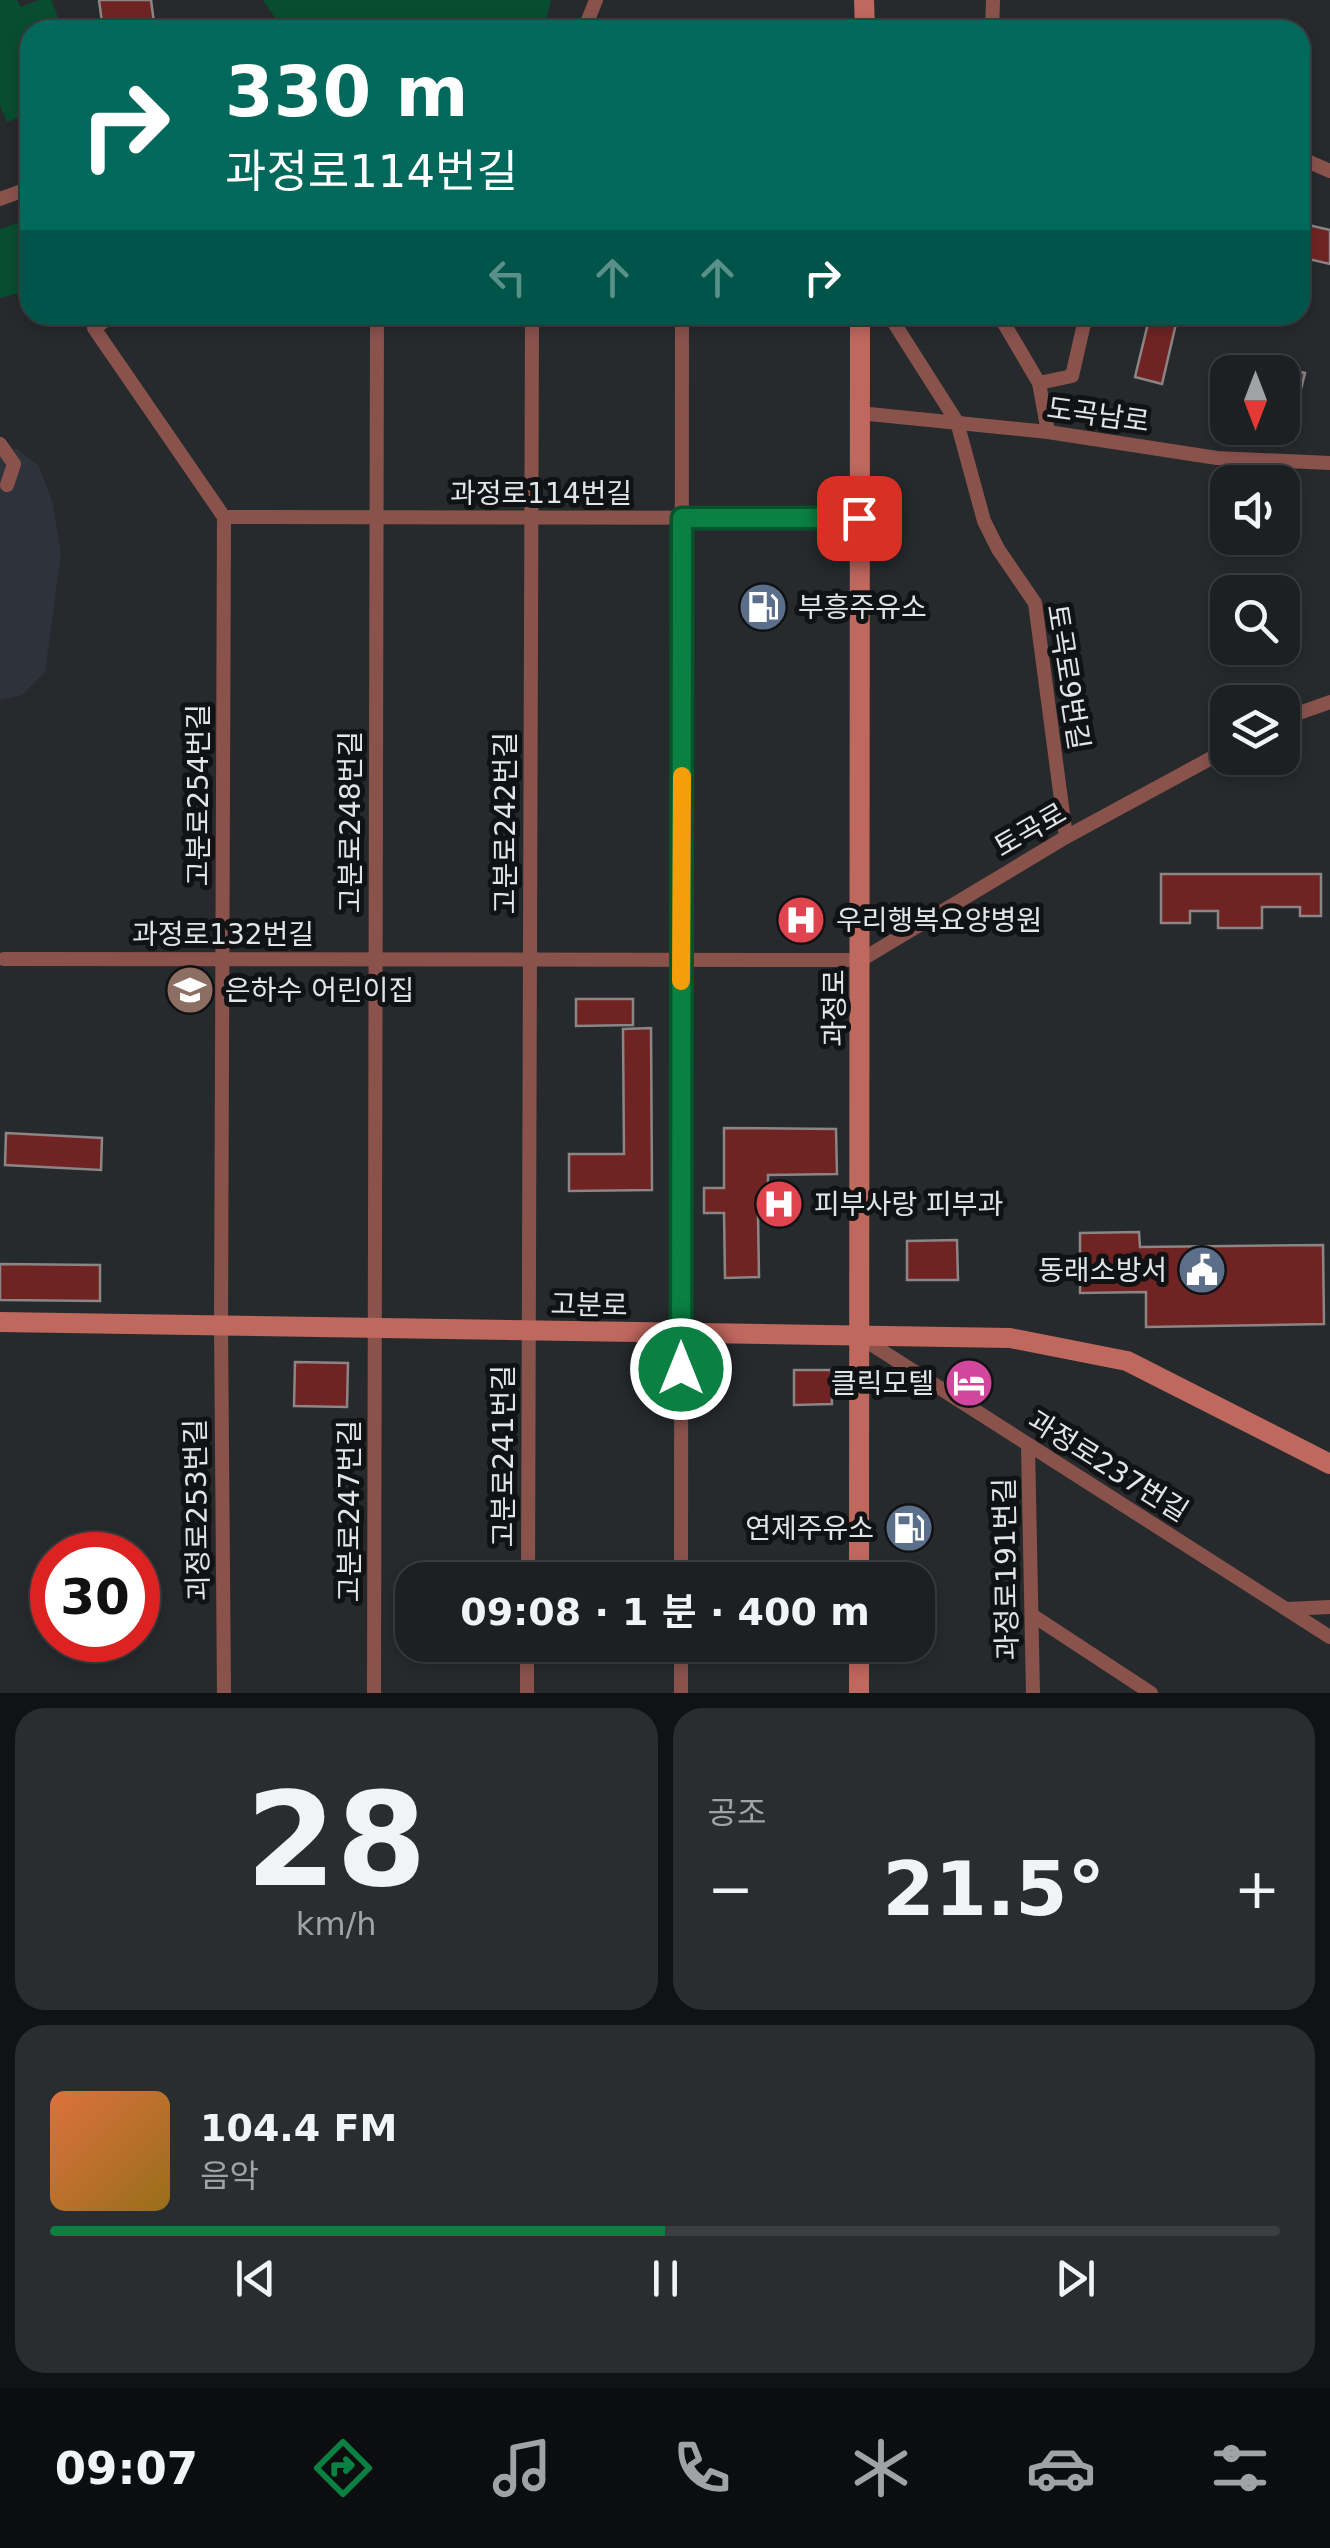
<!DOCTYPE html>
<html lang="ko">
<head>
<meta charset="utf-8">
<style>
	:root { --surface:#1d2022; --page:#2a2d2f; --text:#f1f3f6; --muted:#a0a3a5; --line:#3b3e40; --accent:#0b8043 }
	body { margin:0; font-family:"DejaVu Sans","Noto Sans KR",sans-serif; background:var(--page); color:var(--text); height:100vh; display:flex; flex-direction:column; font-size:38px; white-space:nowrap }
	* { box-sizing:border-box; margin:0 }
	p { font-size:32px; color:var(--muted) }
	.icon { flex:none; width:55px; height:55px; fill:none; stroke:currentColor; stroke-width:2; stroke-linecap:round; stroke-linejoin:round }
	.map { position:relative; height:1693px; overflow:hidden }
	.sheet { display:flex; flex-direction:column; gap:15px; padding:15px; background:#101213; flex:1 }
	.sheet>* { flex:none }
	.hud { position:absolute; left:20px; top:20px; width:1290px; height:305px; border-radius:30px; box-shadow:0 5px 15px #0003,0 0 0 2px var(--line); background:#00695c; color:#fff; overflow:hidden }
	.needle { width:65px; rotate:180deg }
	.tools { position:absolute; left:1210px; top:355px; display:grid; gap:20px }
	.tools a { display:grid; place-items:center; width:90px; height:90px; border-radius:20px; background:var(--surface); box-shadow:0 5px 15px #0003,0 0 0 2px var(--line); font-size:50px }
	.speed { position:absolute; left:30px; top:1532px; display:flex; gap:20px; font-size:50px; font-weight:700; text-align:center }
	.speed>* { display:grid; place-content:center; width:130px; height:130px; border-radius:50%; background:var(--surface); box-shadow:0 5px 15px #0003,0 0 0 2px var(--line); line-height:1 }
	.speed .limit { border:15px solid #d22; background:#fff; color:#111 }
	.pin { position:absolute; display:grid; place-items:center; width:85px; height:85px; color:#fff; margin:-42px; border-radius:20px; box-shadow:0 5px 15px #0006 }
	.me { position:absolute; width:110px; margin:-55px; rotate:0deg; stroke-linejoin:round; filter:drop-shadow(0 0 8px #0008) }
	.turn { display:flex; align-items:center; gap:35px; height:210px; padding:0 40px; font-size:45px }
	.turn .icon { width:130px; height:130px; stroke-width:2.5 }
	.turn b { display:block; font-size:70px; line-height:85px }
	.lanes { display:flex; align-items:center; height:95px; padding:0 40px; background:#0003; justify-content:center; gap:50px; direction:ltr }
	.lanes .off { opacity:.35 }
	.big { font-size:75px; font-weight:600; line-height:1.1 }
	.sheet .card { flex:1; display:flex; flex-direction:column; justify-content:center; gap:15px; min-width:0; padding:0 35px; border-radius:30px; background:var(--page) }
	.sheet .dial { align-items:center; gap:0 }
	.dial b { font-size:130px; line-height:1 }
	.song { display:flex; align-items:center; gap:30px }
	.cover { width:120px; height:120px; border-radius:15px; background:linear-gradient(135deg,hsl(20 70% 55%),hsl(40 70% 35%)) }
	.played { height:10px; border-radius:5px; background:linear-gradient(90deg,var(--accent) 50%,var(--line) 50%) }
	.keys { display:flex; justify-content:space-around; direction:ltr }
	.heat { display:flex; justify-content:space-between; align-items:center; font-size:55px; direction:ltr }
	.sheet .tiles { flex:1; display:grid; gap:15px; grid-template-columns:1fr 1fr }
	.card:last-child { grid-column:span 2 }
	.trip { position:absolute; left:395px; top:1562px; width:540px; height:100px; border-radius:30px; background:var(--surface); box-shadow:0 5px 15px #0003,0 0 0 2px var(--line); font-weight:600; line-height:100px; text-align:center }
	.dock { display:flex; height:160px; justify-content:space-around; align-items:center; background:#0c0d0e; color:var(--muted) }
	.dock .icon { width:70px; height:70px }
	.dock .current { color:var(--accent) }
	.dock b { font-size:45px; color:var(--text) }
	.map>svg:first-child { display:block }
	.built { fill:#2d323b }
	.green { fill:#084d2f }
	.building { fill:#6f2423; stroke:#8b8585; stroke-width:2.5 }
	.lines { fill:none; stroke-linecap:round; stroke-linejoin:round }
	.street { stroke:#89534c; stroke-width:14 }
	.secondary { stroke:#bf685e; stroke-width:20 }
	.route-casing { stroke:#07532c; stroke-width:25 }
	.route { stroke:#0b8043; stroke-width:18 }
	.slow { stroke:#f59e0b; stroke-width:18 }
	.labels { text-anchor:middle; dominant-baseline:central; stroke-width:10; stroke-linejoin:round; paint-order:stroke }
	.street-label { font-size:28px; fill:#e2e4e6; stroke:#111214 }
	.poi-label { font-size:28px; fill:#e2e4e6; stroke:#111214; text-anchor:start }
</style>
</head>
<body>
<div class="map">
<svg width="1330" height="1693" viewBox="0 0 1330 1693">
	<rect width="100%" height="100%" fill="#272a2d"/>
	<path class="built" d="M0 448 17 449 39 466 52 501 61 554 45 672 22 695 0 700Z"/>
	<g class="green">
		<path d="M0 0H17L21 7 39 0H51L63 30H30V113L7 122 0 106Z"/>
		<path d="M263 0H551L544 30H283Z"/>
		<path d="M30 219V290L0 298V229Z"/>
	</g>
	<g class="building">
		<path d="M99 0H151L155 30H103Z"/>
		<path d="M1300 223 1330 230V264L1300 257Z"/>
		<path d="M1150 315H1178L1162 384 1135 377Z"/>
		<path d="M1233 357 1277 367V372H1230Z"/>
		<path d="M1282 368 1305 373 1298 401 1282 397Z"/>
		<path d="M1161 874H1321V916H1300V907H1262V928H1218V911H1190V923H1161Z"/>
		<path d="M576 999H633V1025L576 1026Z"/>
		<path d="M651 1028 652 1190 569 1191V1154H624L623 1029Z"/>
		<path d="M724 1128 836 1129 837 1174 768 1175V1214H758L759 1277 725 1278 724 1213H704V1188H724Z"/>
		<path d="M6 1133 102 1138 101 1170 5 1165Z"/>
		<path d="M1139 1232 1140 1247 1323 1245 1324 1324 1146 1327V1292L1080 1293V1233Z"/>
		<path d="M957 1240 958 1280H907V1241Z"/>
		<path d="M0 1264 100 1265V1301L0 1300Z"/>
		<path d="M295 1362 348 1363 347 1407 294 1406Z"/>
		<path d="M794 1370H831L832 1404 794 1405Z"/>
	</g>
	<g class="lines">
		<g class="street">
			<path d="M584 30 596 0"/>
			<path d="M992 30 993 0"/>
			<path d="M1300 158 1330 171"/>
			<path d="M0 199 30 188"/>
			<path d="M114 315 94 328 224 517 221 1326 224 1693"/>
			<path d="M889 315 957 422 984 521 998 549 1035 603 1066 837"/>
			<path d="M999 315 1039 383 1048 432"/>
			<path d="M1039 383 1072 376 1086 315"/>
			<path d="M859 413 1048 432 1217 458 1330 463"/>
			<path d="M0 444 14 464 7 485"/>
			<path d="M224 517 859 518"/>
			<path d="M1282 719 1330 702"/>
			<path d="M4 959 861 960 1066 837 1228 749"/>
			<path d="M860 1337 1330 1637"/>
			<path d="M1028 1445 1033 1693"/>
			<path d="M528 1580 532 315"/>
			<path d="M681 1580 682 315"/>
			<path d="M1287 1609 1330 1607"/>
			<path d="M1032 1615 1151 1693"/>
			<path d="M681 1645V1693"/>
			<path d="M374 1693 377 315"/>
			<path d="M527 1693V1645"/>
		</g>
		<g class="secondary">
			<path d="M864 0 865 30"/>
			<path d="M0 1322 1010 1338 1127 1361 1330 1464"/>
			<path d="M859 1580 860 315"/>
			<path d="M859 1693V1645"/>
		</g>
	</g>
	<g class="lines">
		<g class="route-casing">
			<path id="route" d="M681 1369 682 518H859"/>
		</g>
		<use href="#route" class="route"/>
		<path class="slow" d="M681 981 682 776"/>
	</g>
	<defs>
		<g id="fuel-disc" transform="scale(2.5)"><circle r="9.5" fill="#5c6f8a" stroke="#111214"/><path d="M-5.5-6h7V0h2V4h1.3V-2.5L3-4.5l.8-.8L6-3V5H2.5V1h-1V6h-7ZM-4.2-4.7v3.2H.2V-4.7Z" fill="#fff"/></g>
		<g id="hospital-disc" transform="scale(2.5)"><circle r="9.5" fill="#e0444e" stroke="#111214"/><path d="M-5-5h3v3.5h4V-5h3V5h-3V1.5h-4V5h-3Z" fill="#fff"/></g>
		<g id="school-disc" transform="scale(2.5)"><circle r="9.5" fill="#8d6e63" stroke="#111214"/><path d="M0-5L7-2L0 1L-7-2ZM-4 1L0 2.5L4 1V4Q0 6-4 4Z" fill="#fff"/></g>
		<g id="civic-disc" transform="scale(2.5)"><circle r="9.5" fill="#5c6f8a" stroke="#111214"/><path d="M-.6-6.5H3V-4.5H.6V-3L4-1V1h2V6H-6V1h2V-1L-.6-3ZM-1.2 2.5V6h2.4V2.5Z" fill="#fff"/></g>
		<g id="hotel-disc" transform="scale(2.5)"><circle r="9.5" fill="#d1479c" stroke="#111214"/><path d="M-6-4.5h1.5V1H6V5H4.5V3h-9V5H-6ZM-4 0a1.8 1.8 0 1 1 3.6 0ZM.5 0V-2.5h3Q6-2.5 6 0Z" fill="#fff"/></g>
	</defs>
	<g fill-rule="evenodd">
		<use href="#fuel-disc" x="763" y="607"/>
		<use href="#hospital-disc" x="801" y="920"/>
		<use href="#school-disc" x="190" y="990"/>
		<use href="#hospital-disc" x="779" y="1204"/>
		<use href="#civic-disc" x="1202" y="1270"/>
		<use href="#hotel-disc" x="969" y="1383"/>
		<use href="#fuel-disc" x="909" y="1528"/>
	</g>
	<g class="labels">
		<g class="street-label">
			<text transform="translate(1098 415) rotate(8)">도곡남로</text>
			<text x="541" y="493">과정로114번길</text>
			<text transform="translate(1068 677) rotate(81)">토곡로9번길</text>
			<text transform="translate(198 795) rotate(-90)">고분로254번길</text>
			<text transform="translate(350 822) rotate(-90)">고분로248번길</text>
			<text transform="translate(505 823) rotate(-90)">고분로242번길</text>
			<text transform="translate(1030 830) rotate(-30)">토곡로</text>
			<text x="223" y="934">과정로132번길</text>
			<text transform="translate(834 1008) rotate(-90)">과정로</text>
			<text transform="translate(589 1305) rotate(1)">고분로</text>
			<text transform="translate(503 1456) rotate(-90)">고분로241번길</text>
			<text transform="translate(1108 1466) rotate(32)">과정로237번길</text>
			<text transform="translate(197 1510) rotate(-91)">괴정로253번길</text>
			<text transform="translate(349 1511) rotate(-90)">고분로247번길</text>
			<text transform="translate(1006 1569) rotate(-91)">과정로191번길</text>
		</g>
		<g class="poi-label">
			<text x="798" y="607">부흥주유소</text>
			<text x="836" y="920">우리행복요양병원</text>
			<text x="225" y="990">은하수 어린이집</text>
			<text x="814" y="1204">피부사랑 피부과</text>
			<text x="1167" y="1270" text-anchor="end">동래소방서</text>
			<text x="934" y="1383" text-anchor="end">클릭모텔</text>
			<text x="874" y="1528" text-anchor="end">연제주유소</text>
		</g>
	</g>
</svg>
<div class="tools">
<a><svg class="needle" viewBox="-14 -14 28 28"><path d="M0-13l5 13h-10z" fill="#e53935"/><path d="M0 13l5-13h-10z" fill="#a0a3a5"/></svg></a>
<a><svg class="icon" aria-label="sound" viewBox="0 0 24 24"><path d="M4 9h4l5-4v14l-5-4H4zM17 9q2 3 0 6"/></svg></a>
<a><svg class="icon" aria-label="search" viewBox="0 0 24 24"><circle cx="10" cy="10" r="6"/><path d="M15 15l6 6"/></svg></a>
<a><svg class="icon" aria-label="layers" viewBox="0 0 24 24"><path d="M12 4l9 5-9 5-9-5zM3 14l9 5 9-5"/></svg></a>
</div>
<div class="speed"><div class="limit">30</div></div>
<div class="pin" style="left:859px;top:518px;background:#d93025"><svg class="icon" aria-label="arrive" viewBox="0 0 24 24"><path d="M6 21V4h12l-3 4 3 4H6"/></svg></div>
<svg class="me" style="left:681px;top:1369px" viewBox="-20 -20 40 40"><circle r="17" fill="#0b8043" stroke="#fff" stroke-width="3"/><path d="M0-11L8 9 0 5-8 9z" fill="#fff"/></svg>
<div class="trip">09:08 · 1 분 · 400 m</div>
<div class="hud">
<div class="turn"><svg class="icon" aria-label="right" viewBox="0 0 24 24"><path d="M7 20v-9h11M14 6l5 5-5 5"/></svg><div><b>330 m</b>과정로114번길</div></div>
<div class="lanes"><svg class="icon off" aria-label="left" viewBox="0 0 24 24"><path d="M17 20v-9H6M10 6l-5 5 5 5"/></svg><svg class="icon off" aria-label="ahead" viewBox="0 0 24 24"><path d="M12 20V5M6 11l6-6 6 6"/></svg><svg class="icon off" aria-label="ahead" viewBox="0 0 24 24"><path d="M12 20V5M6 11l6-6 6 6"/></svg><svg class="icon" aria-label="right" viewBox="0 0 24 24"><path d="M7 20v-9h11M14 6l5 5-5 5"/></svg></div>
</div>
</div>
<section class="sheet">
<div class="tiles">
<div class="card dial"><b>28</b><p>km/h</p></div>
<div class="card"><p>공조</p>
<div class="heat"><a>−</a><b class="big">21.5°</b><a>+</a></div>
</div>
<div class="card">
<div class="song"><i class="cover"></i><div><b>104.4 FM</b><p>음악</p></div></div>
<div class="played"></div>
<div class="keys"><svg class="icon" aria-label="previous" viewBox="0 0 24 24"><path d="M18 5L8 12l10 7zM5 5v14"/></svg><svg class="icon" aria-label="pause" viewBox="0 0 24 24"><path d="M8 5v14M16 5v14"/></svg><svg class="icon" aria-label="next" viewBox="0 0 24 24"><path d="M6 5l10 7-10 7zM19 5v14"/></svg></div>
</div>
</div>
</section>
<nav class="dock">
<b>09:07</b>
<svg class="icon current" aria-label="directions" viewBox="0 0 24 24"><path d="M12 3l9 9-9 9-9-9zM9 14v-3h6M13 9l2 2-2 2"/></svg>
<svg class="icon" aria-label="music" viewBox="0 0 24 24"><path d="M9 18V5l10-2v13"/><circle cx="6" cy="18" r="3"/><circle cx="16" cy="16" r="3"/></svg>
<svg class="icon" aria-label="phone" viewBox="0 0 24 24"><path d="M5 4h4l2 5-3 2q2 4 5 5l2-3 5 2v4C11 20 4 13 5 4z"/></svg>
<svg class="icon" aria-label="climate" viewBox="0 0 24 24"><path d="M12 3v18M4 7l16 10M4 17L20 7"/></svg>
<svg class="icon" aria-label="car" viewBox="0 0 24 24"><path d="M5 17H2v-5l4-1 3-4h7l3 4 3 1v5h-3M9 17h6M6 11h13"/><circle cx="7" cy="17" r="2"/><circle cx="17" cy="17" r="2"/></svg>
<svg class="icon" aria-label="filters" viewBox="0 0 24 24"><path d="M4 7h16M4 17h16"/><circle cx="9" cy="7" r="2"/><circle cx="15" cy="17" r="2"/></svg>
</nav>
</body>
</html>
